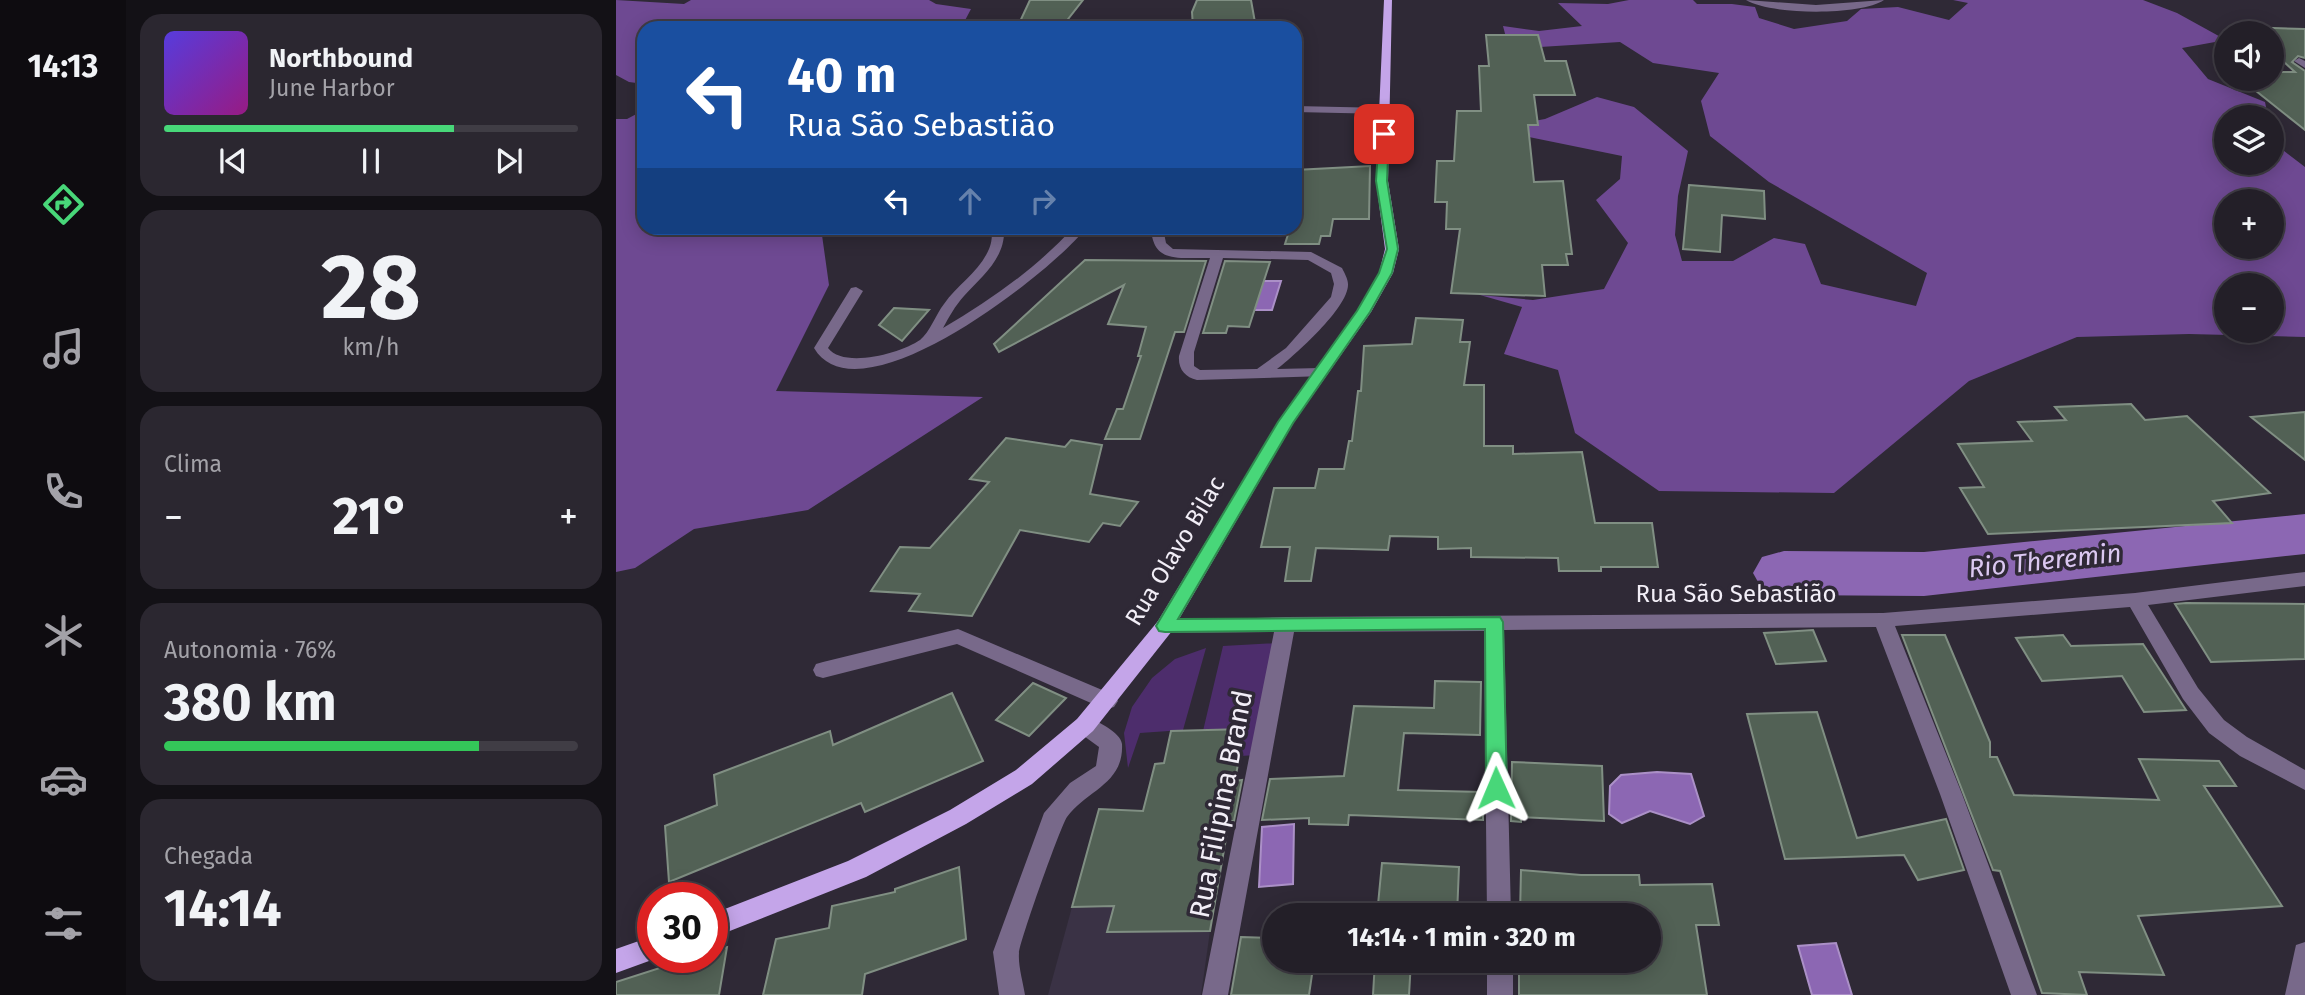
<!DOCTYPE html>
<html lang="pt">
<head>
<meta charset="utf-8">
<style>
	:root { --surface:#231f28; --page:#2b2730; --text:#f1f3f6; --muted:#a3a2a8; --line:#403d45; --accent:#48d779 }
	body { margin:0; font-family:"Fira Sans",sans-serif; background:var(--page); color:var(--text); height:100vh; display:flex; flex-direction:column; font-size:26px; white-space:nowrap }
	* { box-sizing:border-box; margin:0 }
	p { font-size:23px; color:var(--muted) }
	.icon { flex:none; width:38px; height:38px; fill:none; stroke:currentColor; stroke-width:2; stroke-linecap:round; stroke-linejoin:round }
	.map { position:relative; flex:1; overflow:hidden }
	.drawer { display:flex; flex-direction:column; gap:14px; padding:14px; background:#131116; width:490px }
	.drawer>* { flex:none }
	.banner { position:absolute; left:21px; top:21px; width:665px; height:214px; border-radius:21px; box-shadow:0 4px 18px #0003,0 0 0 2px var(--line); background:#1a4fa0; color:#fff; overflow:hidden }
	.tools { position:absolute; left:1598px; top:21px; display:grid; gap:14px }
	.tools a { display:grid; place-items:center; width:70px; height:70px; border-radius:50%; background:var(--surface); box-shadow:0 4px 18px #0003,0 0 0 2px var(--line); font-size:35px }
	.speed { position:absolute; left:21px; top:882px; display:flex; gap:14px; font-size:35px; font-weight:700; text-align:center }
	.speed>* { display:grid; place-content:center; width:91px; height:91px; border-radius:50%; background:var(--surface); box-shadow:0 4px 18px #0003,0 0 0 2px var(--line); line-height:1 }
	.speed .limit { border:10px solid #d22; background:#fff; color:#111 }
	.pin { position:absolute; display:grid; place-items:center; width:60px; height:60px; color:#fff; margin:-30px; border-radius:14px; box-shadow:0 4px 10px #0006 }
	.me { position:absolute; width:77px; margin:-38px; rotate:359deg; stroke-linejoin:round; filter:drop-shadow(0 0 5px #0008) }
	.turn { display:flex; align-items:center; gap:24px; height:147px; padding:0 35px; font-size:32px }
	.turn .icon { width:91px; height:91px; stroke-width:2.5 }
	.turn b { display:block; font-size:49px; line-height:60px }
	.lanes { display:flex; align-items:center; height:66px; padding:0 35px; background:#0003; justify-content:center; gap:35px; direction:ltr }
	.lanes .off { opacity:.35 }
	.big { font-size:52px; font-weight:700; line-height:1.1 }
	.drawer .widget { flex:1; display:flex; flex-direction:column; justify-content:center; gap:10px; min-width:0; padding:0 24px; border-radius:21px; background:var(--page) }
	.drawer .dial { align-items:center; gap:0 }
	.dial b { font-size:91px; line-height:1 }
	.song { display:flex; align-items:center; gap:21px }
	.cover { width:84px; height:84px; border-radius:10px; background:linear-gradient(135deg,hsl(250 70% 55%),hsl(310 70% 35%)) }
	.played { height:7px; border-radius:4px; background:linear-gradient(90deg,var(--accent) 70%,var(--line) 70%) }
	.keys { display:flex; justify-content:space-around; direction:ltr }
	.heat { display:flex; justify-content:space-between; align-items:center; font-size:38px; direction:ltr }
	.charge { height:10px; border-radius:5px; background:linear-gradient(90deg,#34c759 76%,var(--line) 0) }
	.trip { position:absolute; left:646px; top:903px; width:399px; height:70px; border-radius:35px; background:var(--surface); box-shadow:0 4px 18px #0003,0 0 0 2px var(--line); font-weight:700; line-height:70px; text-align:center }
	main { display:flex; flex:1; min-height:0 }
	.menu { display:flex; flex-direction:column; width:126px; justify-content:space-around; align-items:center; background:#0e0c10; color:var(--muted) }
	.menu .icon { width:49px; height:49px }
	.menu .active { color:var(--accent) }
	.menu b { font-size:32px; color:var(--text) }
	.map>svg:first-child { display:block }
	.built { fill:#3a3245 }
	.green { fill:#4d2d6c }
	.forest { fill:#6e4992; fill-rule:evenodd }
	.water { fill:#8c67b3; stroke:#ab90c7; stroke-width:2 }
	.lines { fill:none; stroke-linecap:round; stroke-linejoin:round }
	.river { fill:#8c67b3; fill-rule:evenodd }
	.building { fill:#526155; stroke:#808f83; stroke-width:2 }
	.minor { fill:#78698a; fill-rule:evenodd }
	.major { fill:#c4a5e9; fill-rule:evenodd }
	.route { fill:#48d779; stroke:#2f8c4f; stroke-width:2 }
	.labels { text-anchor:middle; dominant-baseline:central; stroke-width:7; stroke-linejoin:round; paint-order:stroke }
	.street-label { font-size:24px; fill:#f2eef7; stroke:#2f2936 }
	.water-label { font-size:26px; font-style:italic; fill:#dbc8f1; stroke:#2f2936 }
	.near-street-label { font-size:28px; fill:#f2eef7; stroke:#2f2936 }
</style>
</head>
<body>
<main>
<nav class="menu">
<b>14:13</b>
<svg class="icon active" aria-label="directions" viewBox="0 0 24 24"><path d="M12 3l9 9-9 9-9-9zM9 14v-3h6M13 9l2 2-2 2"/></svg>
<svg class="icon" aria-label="music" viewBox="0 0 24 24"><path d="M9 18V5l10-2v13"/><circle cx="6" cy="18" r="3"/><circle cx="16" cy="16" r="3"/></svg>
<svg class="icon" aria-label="phone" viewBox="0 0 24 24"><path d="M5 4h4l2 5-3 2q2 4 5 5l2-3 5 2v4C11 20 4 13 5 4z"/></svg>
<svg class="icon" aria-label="climate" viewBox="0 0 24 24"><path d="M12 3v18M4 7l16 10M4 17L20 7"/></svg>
<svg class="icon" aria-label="car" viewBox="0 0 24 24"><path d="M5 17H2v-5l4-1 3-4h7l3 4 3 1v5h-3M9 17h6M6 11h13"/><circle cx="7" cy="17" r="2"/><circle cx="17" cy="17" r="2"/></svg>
<svg class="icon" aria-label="filters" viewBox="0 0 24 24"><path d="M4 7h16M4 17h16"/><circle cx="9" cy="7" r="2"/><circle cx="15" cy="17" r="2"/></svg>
</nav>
<section class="drawer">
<div class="widget">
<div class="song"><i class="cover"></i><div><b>Northbound</b><p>June Harbor</p></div></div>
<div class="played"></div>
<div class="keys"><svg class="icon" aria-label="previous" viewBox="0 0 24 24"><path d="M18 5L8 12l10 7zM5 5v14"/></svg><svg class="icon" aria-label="pause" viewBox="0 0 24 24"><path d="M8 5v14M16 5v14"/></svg><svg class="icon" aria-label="next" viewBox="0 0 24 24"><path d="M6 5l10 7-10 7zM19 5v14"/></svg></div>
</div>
<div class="widget dial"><b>28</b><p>km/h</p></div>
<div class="widget"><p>Clima</p>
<div class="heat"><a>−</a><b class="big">21°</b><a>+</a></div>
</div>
<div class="widget"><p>Autonomia · 76%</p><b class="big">380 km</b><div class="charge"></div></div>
<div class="widget"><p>Chegada</p><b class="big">14:14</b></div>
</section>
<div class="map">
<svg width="1689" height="995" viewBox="0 0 1689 995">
	<rect width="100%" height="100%" fill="#2f2936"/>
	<path class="built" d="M498 906 492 932 594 931 585 995H432L456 907Z"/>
	<g class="green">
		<path d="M662 643 642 755 624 756 628 729 587 731 607 646Z"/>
		<path d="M590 648 567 730 524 733 512 768 508 733 516 707 536 678 559 659Z"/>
	</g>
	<g class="forest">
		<path d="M0 0 68 4 75 0H313L320 4 355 9 345 28H28V84L13 82 0 75Z"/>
		<path d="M1013 0H1077L1081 4H1116L1139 7 1143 18 1178 29 1231 21 1245 9 1282 7 1333 20 1352 3 1337 0H1527L1561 13 1610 40 1566 48 1592 79 1649 102 1652 117H1610V163H1656V130L1659 144 1689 167V337L1573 334 1461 337 1353 381 1218 493 1043 491 959 433 942 370 888 354 906 307 864 295 917 300 988 289 1012 243 980 200 1004 179 1006 156 873 129 929 119 981 97 1018 107 1072 151 1062 196 1059 235 1066 261H1117L1158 238 1189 244 1205 284 1300 306 1311 273 1153 182 1094 136 1085 101 1103 73 1037 63 1004 42 893 49 887 26 923 31 966 26 942 3 992 4ZM1610 201H1656V247H1610ZM1610 285H1656V331H1610Z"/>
		<path d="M28 110V228H205L213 285 160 391 367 397 192 510 78 529 19 568 0 572V119H11Z"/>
	</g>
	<g class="water">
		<path d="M641 281H665L656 310H631Z"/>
		<path d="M1041 772 1075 774 1088 816 1074 824 1034 811 1006 823 993 814 994 786 1005 775Z"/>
		<path d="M678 824 677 884 643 887 646 827Z"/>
		<path d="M1220 943 1236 995H1196L1182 946Z"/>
	</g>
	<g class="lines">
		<path class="river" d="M1689 514V554L1308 596 1168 595 1146 589 1137 573 1146 557 1168 551 1308 552Z"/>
	</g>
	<g class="building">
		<path d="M414 0H467L445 28H401Z"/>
		<path d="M581 0H635L640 28H577L576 12Z"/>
		<path d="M1628 27 1689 29V58L1682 56 1676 62 1689 71V130L1625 79H1656V72H1679L1656 51V33H1636Z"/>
		<path d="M870 35H922L929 61H950L959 95H918L922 125H912L918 182 947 181 956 254H950L952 265H926L929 296 835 293 844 229H830L831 202H819L821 161H838L841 111H865L863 66H873Z"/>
		<path d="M754 166 753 219H717L714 236H705L703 244H669L674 228H679V170Z"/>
		<path d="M1073 185 1148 191 1149 219 1106 215 1104 252 1067 249Z"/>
		<path d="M469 260 590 261 568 332H559L524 439H489L501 409H507L525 356H522L530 327 492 324 508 285 383 352 378 344Z"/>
		<path d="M609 261 654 262 633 327 612 326 610 333H587Z"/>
		<path d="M278 308 313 310 286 341 263 325Z"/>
		<path d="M800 318 847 320 844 342H854L848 385H868V446H897V454L966 452 979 523H1036L1042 567H985V571H943L942 558 855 557V548L822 549V537L774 536 772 550 700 548 695 581H669L674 547H645L658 488H699L703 469H728L733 441H736L742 391H745L748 346 796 344Z"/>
		<path d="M1515 404 1529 420 1571 416 1654 493 1597 501 1616 523 1372 534 1344 488 1368 487 1342 444 1416 441 1402 422 1450 420 1439 407Z"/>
		<path d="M1689 412V460L1635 417Z"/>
		<path d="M390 438 449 447 455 440 486 445 474 494 522 502 504 526 487 523 473 542 404 530 356 616 293 611 304 594 255 591 284 547 314 548 373 482 354 479Z"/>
		<path d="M1570 603 1689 604V659L1595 662 1559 604Z"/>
		<path d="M1197 630 1210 661 1160 664 1148 633Z"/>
		<path d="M1286 635H1329L1374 742V757H1381L1398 795 1543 800 1523 759 1603 761 1620 786H1588L1666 906 1522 916 1548 975 1463 972 1471 995 1426 993 1384 871 1377 870Z"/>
		<path d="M1447 635 1455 646 1527 644 1570 710 1528 712 1506 676 1426 681 1400 638Z"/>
		<path d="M819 681 865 682 864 735 788 733 782 790 867 792V820L733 815 732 825 693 824V818L646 820 654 779 728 776 738 706 818 708Z"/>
		<path d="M417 683 450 698 413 736 380 720Z"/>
		<path d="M336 693 367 761 249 812 245 803 53 882 49 826 101 805 98 775 214 731 217 745Z"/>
		<path d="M1201 712 1241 838 1330 819 1348 870 1302 880 1288 855 1169 859 1131 714Z"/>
		<path d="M628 729 619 781 626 780 618 821H613L594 931 491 932 498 906 456 907 483 809 527 811 539 764 548 763 555 731Z"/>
		<path d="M896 762 986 766 988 821 905 817V822L895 821Z"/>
		<path d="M766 863 843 867 841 915H761Z"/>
		<path d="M343 867 350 939 249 974 246 995H147L160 939 213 928 216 906 279 892V889Z"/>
		<path d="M905 870 965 875H1023L1024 885 1096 884 1103 925H1080L1091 995H903V968L980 970V961H1032V915H904Z"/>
		<path d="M625 937 658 938V961H698L693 995H615Z"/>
		<path d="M111 947 103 995H0V982L78 957H96V951Z"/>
		<path d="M759 961H795L793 995H757Z"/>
	</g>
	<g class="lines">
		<g class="minor">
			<path d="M1130 0 1200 5 1268 0C1244 16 1154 15 1130 0Z"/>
			<path d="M1683 58 1689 61V68L1678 61Z"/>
			<path d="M679 106 770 108 775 111 770 114 679 112Z"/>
			<path d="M376 228H388C390 258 366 276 348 296 339 306 333 317 327 328 375 300 419 269 457 228H470C436 272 243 424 198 348L235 288 240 287 247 291 212 348C228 369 285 353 304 340 314 332 320 314 328 304 341 285 364 271 373 249 376 242 376 236 376 228Z"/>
			<path d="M535 228H547L550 243 557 249 695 252 726 268C728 272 732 279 732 284 733 307 679 355 661 369L704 368 712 373 709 376 581 380C569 377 562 369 563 356L594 258C565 257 537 265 535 228ZM607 258 692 260 715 273 718 284 715 297 670 348 641 369 584 370 578 366V352Z"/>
			<path d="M1689 572V586L1532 605 1582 688 1608 720 1631 737 1689 770V790L1624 756 1593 733 1567 699 1514 607 1279 626 1346 794 1421 995H1395L1324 794 1260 627 888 630 895 915H871L868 631 678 632 612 995H586L658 632 549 633 542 631 539 626 542 621 670 617 1267 613 1519 593Z"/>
			<path d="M342 629 498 695 502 701 498 707 491 709 484 707 341 644 207 678 200 676 197 670 200 664 207 662Z"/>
			<path d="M469 716C479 720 505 732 506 744 508 784 471 790 451 817 445 825 403 943 403 953 402 966 407 982 409 995H383L377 952 428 813 454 783 480 766 483 747 461 731 458 725 461 719Z"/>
			<path d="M1689 942V995H1669L1680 945Z"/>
			<rect x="871" y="961" width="26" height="34"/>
		</g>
		<g class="major">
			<path d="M768 0H776L772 181 783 249 777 273 755 312 678 422 556 631 477 731 416 784 350 824 250 877 96 938V914L232 861 334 810 400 770 461 719 542 621 662 422 741 311 763 273 769 249 760 181Z"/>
			<path d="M37 936V957H44L0 973V949Z"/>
		</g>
	</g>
	<path class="route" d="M768 131 773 134 771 181 782 249 776 273 754 312 677 423 562 619 884 617 887 622 891 788 888 794 880 796 873 794 870 788 869 629 549 632 543 631 540 626 662 422 741 311 763 273 771 249 760 181 763 134Z"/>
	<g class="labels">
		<g class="street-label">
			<text transform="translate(559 551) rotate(-59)">Rua Olavo Bilac</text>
			<text x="1120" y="594">Rua São Sebastião</text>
		</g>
		<g class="water-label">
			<text transform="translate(1429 561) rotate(-6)">Rio Theremin</text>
		</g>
		<g class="near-street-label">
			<text transform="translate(605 804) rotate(-79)">Rua Filipina Brand</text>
		</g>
	</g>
</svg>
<div class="tools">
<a><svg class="icon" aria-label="sound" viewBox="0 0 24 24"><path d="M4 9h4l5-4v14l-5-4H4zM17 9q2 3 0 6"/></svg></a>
<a><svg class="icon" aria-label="layers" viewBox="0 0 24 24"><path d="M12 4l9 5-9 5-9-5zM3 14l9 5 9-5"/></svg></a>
<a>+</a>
<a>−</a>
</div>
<div class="speed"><div class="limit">30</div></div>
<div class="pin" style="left:768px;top:134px;background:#d93025"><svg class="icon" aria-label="arrive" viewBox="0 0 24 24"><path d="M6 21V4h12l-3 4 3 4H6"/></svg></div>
<svg class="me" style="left:880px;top:788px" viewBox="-20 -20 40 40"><path d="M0-17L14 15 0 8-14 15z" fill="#48d779" stroke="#fff" stroke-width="4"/></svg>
<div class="trip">14:14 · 1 min · 320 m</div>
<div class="banner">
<div class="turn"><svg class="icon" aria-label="left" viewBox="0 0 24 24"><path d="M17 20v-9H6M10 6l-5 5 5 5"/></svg><div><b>40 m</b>Rua São Sebastião</div></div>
<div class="lanes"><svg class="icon" aria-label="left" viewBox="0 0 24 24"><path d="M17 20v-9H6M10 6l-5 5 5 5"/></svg><svg class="icon off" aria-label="ahead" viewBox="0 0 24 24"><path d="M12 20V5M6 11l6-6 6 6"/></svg><svg class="icon off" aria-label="right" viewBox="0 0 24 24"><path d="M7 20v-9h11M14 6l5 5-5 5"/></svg></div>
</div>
</div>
</main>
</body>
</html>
